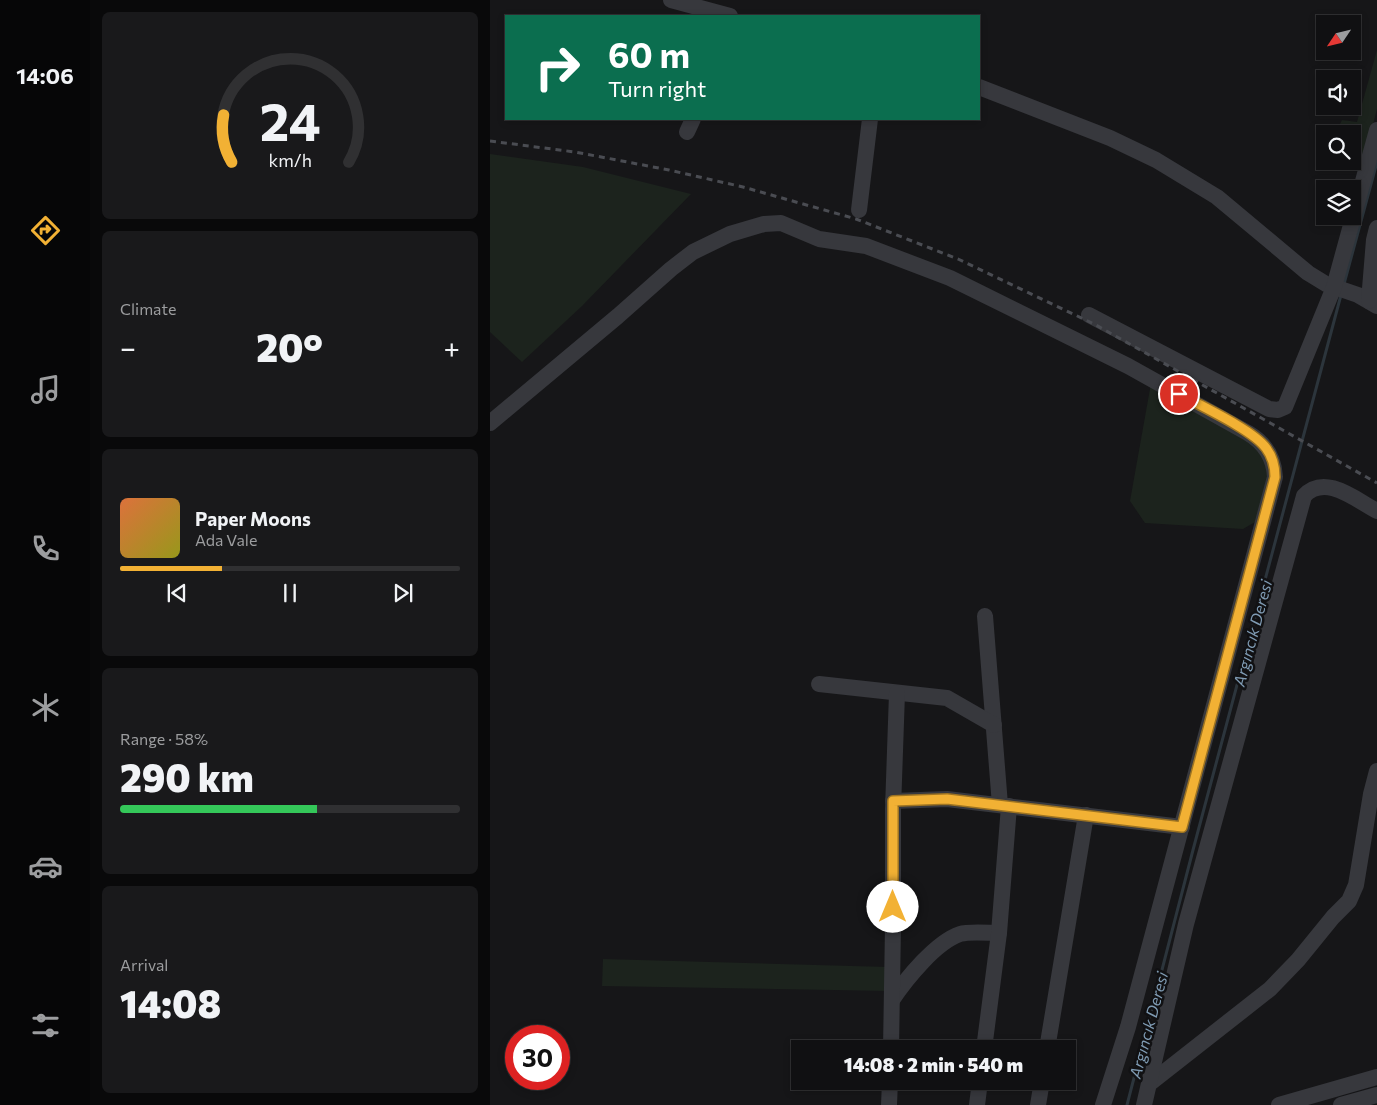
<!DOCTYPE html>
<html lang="en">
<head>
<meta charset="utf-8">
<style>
	:root { --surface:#101012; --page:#19191b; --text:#f1f3f6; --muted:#9c9d9f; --line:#303032; --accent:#f2b134 }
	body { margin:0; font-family:Commissioner,sans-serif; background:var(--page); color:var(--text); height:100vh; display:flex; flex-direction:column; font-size:19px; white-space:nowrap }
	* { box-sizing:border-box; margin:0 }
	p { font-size:16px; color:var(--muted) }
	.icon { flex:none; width:28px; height:28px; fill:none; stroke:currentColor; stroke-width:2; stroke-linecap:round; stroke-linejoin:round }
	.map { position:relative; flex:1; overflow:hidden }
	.drawer { display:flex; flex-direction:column; gap:12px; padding:12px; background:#09090a; width:400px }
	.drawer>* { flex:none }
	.hud { position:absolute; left:15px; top:15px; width:475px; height:105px; border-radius:0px; box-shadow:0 2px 8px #0003,0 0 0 1px var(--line); background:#0b6e4f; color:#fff; overflow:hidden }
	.needle { width:32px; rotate:235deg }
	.buttons { position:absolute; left:826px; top:15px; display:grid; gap:10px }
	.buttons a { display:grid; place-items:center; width:45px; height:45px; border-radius:0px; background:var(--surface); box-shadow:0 2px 8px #0003,0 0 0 1px var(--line); font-size:25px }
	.speed { position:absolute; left:15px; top:1025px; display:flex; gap:10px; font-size:25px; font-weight:700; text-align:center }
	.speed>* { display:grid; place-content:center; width:65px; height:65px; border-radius:50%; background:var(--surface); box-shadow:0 2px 8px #0003,0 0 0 1px var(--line); line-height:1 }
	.speed .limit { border:8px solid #d22; background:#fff; color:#111 }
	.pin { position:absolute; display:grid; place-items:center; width:42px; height:42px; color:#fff; margin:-21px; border:2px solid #fff; border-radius:50%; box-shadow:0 1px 5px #0007 }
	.me { position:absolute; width:55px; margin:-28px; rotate:0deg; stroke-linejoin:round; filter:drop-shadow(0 0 4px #0008) }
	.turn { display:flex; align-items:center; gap:18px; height:105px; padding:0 20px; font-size:22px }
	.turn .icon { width:65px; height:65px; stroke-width:2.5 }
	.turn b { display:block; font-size:35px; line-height:42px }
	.big { font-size:38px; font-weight:800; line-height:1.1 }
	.drawer .card { flex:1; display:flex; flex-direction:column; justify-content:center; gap:8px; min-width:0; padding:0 18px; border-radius:8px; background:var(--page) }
	.drawer .dial { align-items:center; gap:0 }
	.dial svg { height:130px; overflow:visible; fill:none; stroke:var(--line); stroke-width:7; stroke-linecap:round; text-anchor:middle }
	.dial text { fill:var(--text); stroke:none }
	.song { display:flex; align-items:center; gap:15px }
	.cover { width:60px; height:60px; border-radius:8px; background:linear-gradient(135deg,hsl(20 70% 55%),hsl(60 70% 35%)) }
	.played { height:5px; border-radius:2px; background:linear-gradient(90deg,var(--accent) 30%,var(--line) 30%) }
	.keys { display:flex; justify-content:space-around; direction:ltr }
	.heat { display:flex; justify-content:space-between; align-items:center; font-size:28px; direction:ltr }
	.charge { height:8px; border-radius:4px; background:linear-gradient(90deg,#34c759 58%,var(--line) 0) }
	.trip { position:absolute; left:301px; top:1040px; width:285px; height:50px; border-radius:0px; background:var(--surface); box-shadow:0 2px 8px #0003,0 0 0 1px var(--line); font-weight:800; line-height:50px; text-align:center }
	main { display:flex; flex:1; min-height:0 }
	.menu { display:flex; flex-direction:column; width:90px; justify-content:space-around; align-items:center; background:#060607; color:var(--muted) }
	.menu .icon { width:35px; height:35px }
	.menu .active { color:var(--accent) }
	.menu b { font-size:22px; color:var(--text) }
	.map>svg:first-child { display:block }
	.green { fill:#1c231d }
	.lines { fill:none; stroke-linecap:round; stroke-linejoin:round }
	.stream { stroke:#2c353c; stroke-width:3 }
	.minor { stroke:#37383d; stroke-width:16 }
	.rail { stroke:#4a4c52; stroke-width:3; stroke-dasharray:6 5; stroke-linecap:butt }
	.route-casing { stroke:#9d7322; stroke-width:12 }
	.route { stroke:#f2b134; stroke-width:9 }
	.labels { text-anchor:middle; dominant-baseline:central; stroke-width:5; stroke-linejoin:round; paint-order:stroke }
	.water-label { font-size:16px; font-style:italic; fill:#7f9bb3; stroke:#111113 }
</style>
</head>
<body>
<main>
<nav class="menu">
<b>14:06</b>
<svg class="icon active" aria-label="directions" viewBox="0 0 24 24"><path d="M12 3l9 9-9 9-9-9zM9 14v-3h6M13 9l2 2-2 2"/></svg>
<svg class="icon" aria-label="music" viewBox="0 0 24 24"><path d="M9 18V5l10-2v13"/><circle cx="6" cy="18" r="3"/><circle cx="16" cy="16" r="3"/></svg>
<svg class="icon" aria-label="phone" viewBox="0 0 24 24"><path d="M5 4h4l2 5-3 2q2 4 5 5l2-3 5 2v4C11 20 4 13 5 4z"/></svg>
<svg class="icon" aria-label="climate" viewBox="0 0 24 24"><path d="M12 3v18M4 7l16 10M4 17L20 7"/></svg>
<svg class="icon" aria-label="car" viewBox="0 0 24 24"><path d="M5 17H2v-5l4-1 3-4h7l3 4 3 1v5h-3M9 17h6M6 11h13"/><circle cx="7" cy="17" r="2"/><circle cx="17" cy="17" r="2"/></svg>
<svg class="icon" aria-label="filters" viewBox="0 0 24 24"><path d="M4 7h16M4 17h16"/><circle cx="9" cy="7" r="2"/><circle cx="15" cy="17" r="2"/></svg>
</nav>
<section class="drawer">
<div class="card dial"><svg viewBox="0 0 100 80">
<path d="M14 69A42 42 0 1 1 86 69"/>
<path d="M14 69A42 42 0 0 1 9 40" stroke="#f2b134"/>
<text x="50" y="56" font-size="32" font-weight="700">24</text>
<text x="50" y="72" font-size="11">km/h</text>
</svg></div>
<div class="card"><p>Climate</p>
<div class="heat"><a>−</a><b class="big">20°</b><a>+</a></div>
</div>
<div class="card">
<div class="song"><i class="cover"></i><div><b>Paper Moons</b><p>Ada Vale</p></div></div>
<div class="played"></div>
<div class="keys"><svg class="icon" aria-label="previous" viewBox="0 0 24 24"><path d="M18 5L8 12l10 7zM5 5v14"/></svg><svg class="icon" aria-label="pause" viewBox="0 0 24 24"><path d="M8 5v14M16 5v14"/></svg><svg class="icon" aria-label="next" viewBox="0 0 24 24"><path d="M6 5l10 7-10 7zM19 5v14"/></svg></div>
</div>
<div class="card"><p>Range · 58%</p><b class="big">290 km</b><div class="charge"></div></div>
<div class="card"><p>Arrival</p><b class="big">14:08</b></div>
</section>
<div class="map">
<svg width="887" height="1105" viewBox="0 0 887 1105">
	<rect width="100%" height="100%" fill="#161618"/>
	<g class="green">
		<path d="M887 50V109L871 170 844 161H862V134H845L852 120 867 122Z"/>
		<path d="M0 154 93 167 201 194 92 306 32 362 0 332Z"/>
		<path d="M663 372 785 456 765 522 753 529 655 523 640 501Z"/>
		<path d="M113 959 398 967 400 991 112 986Z"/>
	</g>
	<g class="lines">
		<g class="stream">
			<path d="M854 284 887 162"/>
			<path d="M637 1105 703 850 851 295"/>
		</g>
		<g class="minor">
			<path d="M181 0 240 16"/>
			<path d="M489 87 620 138 666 160 727 197 818 273 836 284 868 295 887 306"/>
			<path d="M197 132 203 119"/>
			<path d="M369 210 380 119"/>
			<path d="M879 301 884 240 887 228"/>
			<path d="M599 315 779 409 788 410 795 407 844 287 887 130"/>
			<path d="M0 423 128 316 181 269 203 252 240 234 274 224 291 223 329 239 376 246 460 278 638 366 758 433C775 443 784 457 785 477L638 1027 613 1105"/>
			<path d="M495 616 510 805"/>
			<path d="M329 684 457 698 504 725"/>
			<path d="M403 801 457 799 692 827"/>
			<path d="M402 1000C416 979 446 942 470 934 479 931 499 933 509 933"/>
			<path d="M401 1049 403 926V809L407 693"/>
			<path d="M494 1049 509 933 519 806"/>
			<path d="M557 1049 596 815"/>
			<path d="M659 1084 780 989 808 960 843 917 859 901 866 885 881 794 887 771"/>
			<path d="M399 1105 400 1081"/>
			<path d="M487 1105 490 1081"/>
			<path d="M548 1105 552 1081"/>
			<path d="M654 1105 696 924 814 496C835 473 866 500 887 511"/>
			<path d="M789 1105 887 1077"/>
			<path d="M851 1105 887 1095"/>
		</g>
		<path class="rail" d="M0 141 85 152 179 170 253 187 366 219 468 259 604 324 887 483"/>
	</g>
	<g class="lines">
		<g class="route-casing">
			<path id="route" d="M403 907V801L457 799 692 827 785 477C785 466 782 456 776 448 763 430 711 406 689 394"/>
		</g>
		<use href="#route" class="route"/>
	</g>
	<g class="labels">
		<g class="water-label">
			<text transform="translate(762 633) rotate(-75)">Argıncık Deresi</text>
			<text transform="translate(658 1025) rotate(-75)">Argıncık Deresi</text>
		</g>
	</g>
</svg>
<div class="buttons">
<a><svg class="needle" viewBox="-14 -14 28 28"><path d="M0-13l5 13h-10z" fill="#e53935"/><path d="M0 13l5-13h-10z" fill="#9c9d9f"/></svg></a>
<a><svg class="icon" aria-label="sound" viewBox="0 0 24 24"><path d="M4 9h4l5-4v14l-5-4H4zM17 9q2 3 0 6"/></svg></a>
<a><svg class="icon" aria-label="search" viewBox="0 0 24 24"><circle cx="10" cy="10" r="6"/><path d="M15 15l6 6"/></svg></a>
<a><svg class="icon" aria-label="layers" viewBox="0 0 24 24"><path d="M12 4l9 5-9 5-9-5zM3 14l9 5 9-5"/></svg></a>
</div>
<div class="speed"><div class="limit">30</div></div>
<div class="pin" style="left:689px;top:394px;background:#d93025"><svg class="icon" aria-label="arrive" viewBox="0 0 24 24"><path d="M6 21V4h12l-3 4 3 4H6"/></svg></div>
<svg class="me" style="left:403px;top:907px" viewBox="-20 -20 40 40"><circle r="19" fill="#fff"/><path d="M0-13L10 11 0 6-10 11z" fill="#f2b134"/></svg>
<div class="trip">14:08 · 2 min · 540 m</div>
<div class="hud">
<div class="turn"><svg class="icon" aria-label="right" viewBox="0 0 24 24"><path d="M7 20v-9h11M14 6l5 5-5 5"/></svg><div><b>60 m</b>Turn right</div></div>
</div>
</div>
</main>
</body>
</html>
